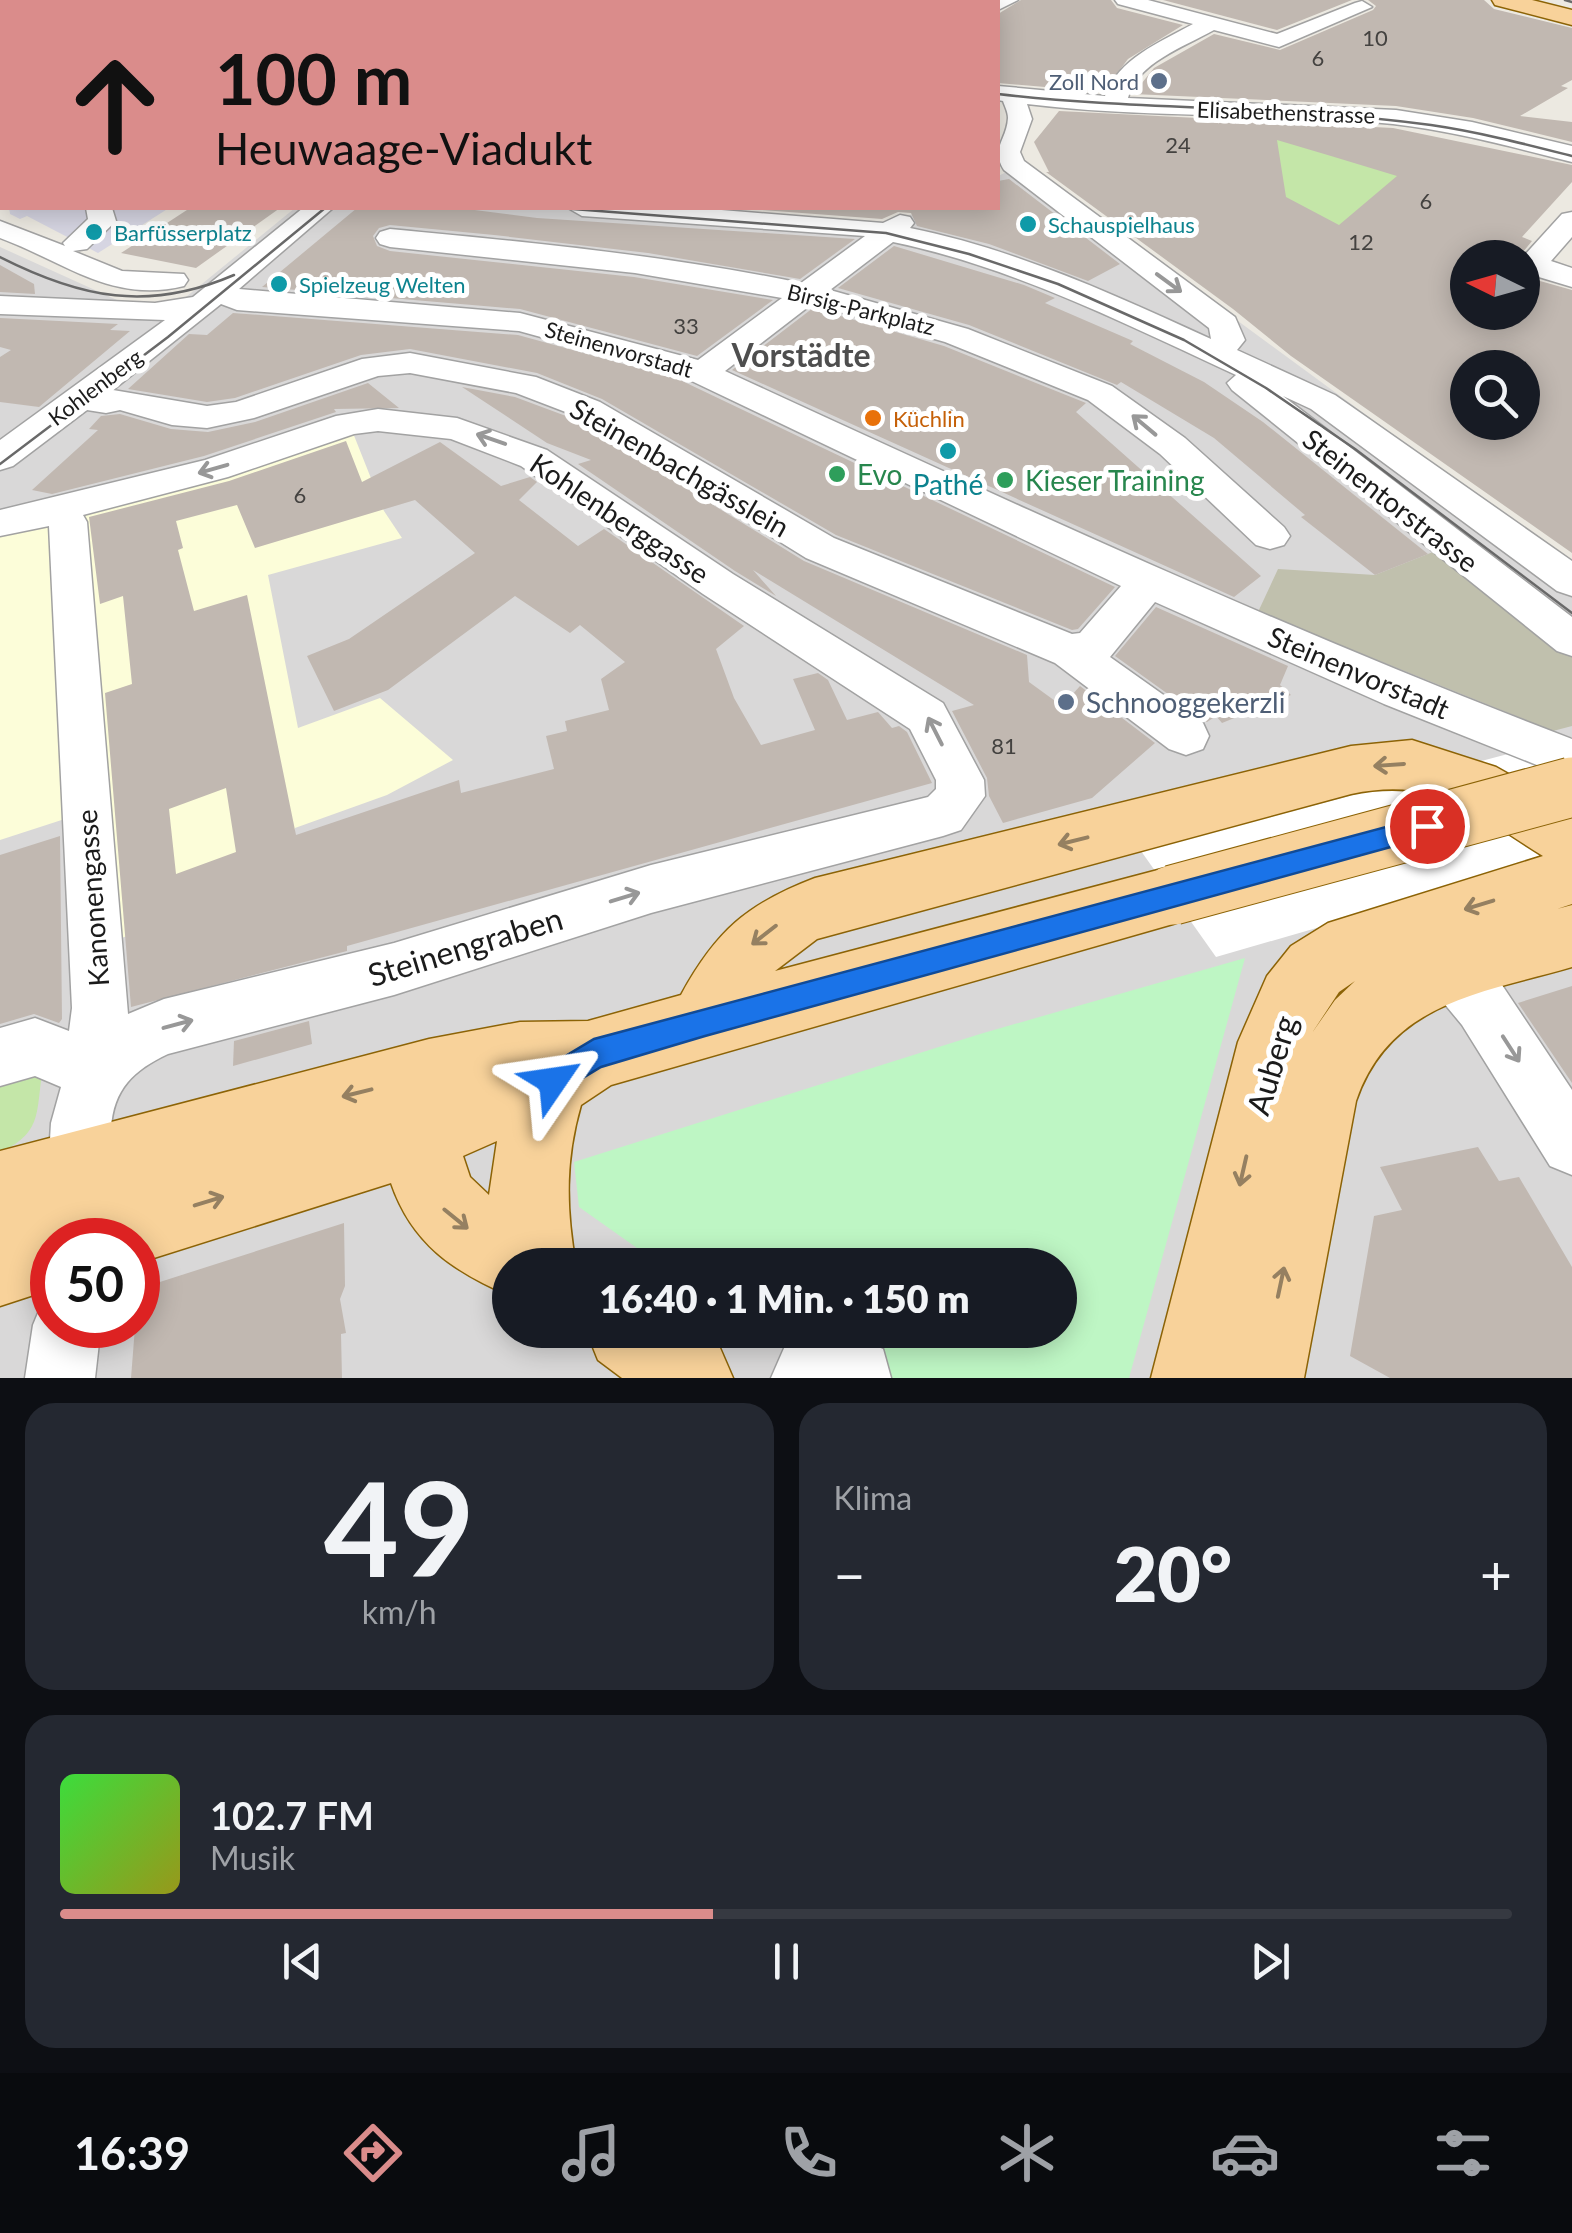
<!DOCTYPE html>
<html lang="de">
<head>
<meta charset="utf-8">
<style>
	:root { --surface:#171b24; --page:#242831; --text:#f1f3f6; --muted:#9ea1a6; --line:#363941; --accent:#da8c8b }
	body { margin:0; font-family:Lato,sans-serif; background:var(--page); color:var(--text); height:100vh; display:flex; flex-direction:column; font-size:38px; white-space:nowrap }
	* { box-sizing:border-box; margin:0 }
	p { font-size:32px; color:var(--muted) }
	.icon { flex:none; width:55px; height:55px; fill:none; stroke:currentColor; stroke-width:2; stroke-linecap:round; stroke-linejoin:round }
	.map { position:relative; height:1378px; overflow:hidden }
	.panel { display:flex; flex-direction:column; gap:25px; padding:25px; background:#0d0f14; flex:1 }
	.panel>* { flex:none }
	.hud { position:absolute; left:0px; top:0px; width:1000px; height:210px; box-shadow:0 5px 25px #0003; background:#da8c8b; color:#111; overflow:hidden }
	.needle { width:65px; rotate:275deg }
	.buttons { position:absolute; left:1450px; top:240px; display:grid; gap:20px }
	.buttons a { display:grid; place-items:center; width:90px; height:90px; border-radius:50%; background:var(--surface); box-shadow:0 5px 25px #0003; font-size:50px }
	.speed { position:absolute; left:30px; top:1218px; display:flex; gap:20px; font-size:50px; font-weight:700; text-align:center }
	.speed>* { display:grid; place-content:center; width:130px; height:130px; border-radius:50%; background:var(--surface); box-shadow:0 5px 25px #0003; line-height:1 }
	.speed .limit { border:15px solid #d22; background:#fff; color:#111 }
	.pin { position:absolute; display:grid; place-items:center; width:85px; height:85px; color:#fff; margin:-42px; border:5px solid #fff; border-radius:50%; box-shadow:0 2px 10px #0007 }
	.me { position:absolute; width:110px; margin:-55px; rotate:58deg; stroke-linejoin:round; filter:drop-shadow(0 0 8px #0008) }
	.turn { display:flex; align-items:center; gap:35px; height:210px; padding:0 50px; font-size:45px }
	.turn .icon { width:130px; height:130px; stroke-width:2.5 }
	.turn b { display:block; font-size:70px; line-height:85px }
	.big { font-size:75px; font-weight:800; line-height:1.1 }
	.panel .card { flex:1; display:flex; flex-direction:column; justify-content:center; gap:15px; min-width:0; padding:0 35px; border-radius:30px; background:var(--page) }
	.panel .dial { align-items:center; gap:0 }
	.dial b { font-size:130px; line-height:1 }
	.song { display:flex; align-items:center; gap:30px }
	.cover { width:120px; height:120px; border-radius:15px; background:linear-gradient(135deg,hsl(120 70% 55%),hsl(60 70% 35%)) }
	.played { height:10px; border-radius:5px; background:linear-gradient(90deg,var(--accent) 45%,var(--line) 45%) }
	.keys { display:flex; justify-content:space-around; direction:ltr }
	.heat { display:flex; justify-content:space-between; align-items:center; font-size:55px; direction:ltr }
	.panel .tiles { flex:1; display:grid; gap:25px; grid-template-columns:1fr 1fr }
	.card:last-child { grid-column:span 2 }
	.trip { position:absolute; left:492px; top:1248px; width:585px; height:100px; border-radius:50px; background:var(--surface); box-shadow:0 5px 25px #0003; font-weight:800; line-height:100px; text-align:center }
	.menu { display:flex; height:160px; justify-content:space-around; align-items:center; background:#090b0e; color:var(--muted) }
	.menu .icon { width:70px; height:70px }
	.menu .on { color:var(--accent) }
	.menu b { font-size:45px; color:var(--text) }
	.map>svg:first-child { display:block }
	.residential { fill:#d9d8d8; fill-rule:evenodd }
	.education { fill:#fcfdd9 }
	.construction { fill:#c0c0ad }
	.grass { fill:#c4e6a8 }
	.park { fill:#bef6c4 }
	.plaza { fill:#d6d5e2 }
	.pier { fill:#fff }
	.building { fill:#c1b8b1; fill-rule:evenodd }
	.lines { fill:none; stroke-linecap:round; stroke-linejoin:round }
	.minor-casing { stroke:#a2a2a2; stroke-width:3 }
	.major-casing { stroke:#8c6306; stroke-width:3 }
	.minor { fill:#fff; fill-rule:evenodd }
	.major { fill:#f8d29a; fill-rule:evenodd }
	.tram { stroke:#696969; stroke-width:2.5 }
	.major-bridge-casing { stroke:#8c6306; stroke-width:61; stroke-linecap:butt }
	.major-bridge { stroke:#f8d29a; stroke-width:59 }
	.oneway { stroke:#989898 }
	.oneway2 { stroke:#958061 }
	.route { fill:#1a73e8; stroke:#114b97; stroke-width:2.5 }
	.service-dot { fill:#5c6f8a; stroke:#fff; stroke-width:4 }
	.culture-dot { fill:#0f9aa8; stroke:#fff; stroke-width:4 }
	.food-dot { fill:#e8710a; stroke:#fff; stroke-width:4 }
	.leisure-dot { fill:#2e9e5b; stroke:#fff; stroke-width:4 }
	.labels { text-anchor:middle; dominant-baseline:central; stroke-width:10; stroke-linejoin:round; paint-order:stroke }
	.number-label { font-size:22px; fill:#444240 }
	.far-service-label { font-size:22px; fill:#4e5e75; stroke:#fff; text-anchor:end }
	.far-street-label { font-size:22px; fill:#1b1b1b; stroke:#fff }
	.far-culture-label { font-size:22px; fill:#0d838f; stroke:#fff; text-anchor:start }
	.far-food-label { font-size:22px; fill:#c56008; stroke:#fff; text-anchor:start }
	.street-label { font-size:28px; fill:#1b1b1b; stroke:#fff }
	.leisure-label { font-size:28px; fill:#27864d; stroke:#fff; text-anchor:start }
	.culture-label { font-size:28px; fill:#0d838f; stroke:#fff }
	.service-label { font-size:28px; fill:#4e5e75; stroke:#fff; text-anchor:start }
	.far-district-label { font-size:32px; font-weight:bold; fill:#4e4e4e; stroke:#fff }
	.near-street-label { font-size:32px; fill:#1b1b1b; stroke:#fff }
</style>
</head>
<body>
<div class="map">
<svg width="1572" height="1378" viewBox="0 0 1572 1378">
	<rect width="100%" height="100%" fill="#ece9e1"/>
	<path class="residential" d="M1024 164 1572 566V1378H0V247L159 319 295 208H629L890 224 927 208H998V176ZM52 1240H138V1325H52ZM510 1265H1060V1330H510Z"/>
	<g class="education">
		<path d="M353 433 384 511 402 538 268 575 298 728 380 698 453 760 387 795 295 828 294 879 101 945 80 512Z"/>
		<path d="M59 523 74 816 0 840V531Z"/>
	</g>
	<path class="construction" d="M1443 548 1572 650V726L1553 731 1258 612 1278 569 1375 575Z"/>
	<g class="grass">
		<path d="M1274 139 1308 143 1421 183 1362 206 1400 224 1275 257 1263 195Z"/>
		<path d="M0 1069 42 1073C36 1117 41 1132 0 1153Z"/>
	</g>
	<path class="park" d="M1245 958 1129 1378H883L813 1330H1060V1265H661L579 1207 574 1162 980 1034Z"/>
	<path class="plaza" d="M9 208H169L98 253 27 216 20 219 10 214Z"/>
	<path class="pier" d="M1572 737V854L1216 957 1141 851Z"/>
	<g class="building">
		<path d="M1021 0H1111L1117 8 1183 25 1128 59 1103 92 998 83V14Z"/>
		<path d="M1163 0H1352L1277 30Z"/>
		<path d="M1368 0H1484L1494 9 1572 28V80L1561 86 1568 88 1520 116 1572 122V142L1473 118 1396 106 1133 94 1154 68 1214 34 1280 50 1373 10 1376 6Z"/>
		<path d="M1059 111 1393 128 1572 165V182L1522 237 1532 241 1518 258H1468V312H1522V276L1572 290V553L1291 356 1233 309 1046 172H1049L1034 142ZM1277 140 1331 156 1397 176 1339 225 1286 197ZM1468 368H1522V422H1468Z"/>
		<path d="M1009 179 1120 264 1088 281 989 244 917 226 911 213 898 212 882 219 737 208H998V181Z"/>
		<path d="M190 208H280L196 268 121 253Z"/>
		<path d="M357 208H459L537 218 855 239 800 279 648 253 494 235 390 225 379 228 373 236 377 246 390 251 634 277 773 300 697 356 520 309 262 287Z"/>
		<path d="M894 246 1024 285 1055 298 1045 303 1133 341 1130 344 1204 382 1263 422 1428 554 1375 575 1301 517 1305 515 1214 438 1121 382 1117 385 969 325 838 288Z"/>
		<path d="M0 265 34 284 35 294 0 292Z"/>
		<path d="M813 308 944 346 1086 403 1076 412 1261 576 1234 597 732 370Z"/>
		<path d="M233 313 518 335 678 379 1115 587 1078 629 1072 630 836 535 602 399 537 373 410 349 361 355 235 398 207 402 128 389 189 334 207 335Z"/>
		<path d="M0 318 118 324 110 330 130 331 39 407 0 402V357L11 350 0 347Z"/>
		<path d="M368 383 399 408 334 409 336 412 204 456 52 494 32 490 98 430 89 429 101 416 120 414 171 429 208 432 255 422Z"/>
		<path d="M462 387 515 397 574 419 804 561 1027 655 1029 682 1062 706 1080 686 1155 743 1092 798 1003 823 989 796 987 778 952 711 974 705 753 570 776 596 735 571 578 464 591 460 547 443Z"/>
		<path d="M346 441 362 482 440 442 501 486 530 477 537 482 519 500 578 546 604 529 744 626 716 649 734 698 761 745 815 730 793 679 818 673 828 680 847 720 878 712 892 728 899 726 907 732 932 783 347 946V951L131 1007 105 693 132 684 123 596 100 604 89 517 229 481ZM415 500 475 553 349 639 307 656 334 711 388 690 515 596 570 633 580 625 625 662 601 679 609 710 565 721 567 731 546 736 554 769 461 793 459 780 296 835 247 595 194 611 178 550 183 548 176 521 237 505 255 548ZM226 788 236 852 176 874 169 809Z"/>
		<path d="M1156 607 1288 666 1280 685 1291 695 1222 723 1216 716 1207 722 1115 656Z"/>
		<path d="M60 836 62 1019 59 1023 34 1014 0 1024V855Z"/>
		<path d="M1572 986V1083L1518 1003Z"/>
		<path d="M309 1021 312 1044 233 1066 234 1041Z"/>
		<path d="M1478 1147 1499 1181 1519 1177 1572 1267V1378H1390L1350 1356 1374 1216 1402 1210 1380 1167Z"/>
		<path d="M344 1223 345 1286 340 1299 346 1333 341 1334 342 1378H131L138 1289Z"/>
	</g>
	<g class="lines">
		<g class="minor-casing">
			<g id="minor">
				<rect x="260" y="0" width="20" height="2"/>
				<path d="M500 0H521L522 2H502Z"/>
				<path d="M991 0H1018L998 10V2H989Z"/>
				<path d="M1115 0H1148L1277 34 1355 3 1362 1 1372 7 1279 47 1214 30C1186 46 1136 63 1128 98L1396 110 1472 122 1572 146V162C1512 147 1454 131 1393 124 1271 112 1148 119 1027 104L1032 119 1020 152 1024 161 1235 317 1245 340 1237 350 1335 395 1572 561V596L1557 591 1311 409 1283 396 1572 617V656L1557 651 1232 390 1227 383 1236 375C1126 324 1013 267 893 242L830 290 968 329 1112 386 1185 438 1284 527 1290 536 1284 545 1270 549 1256 545 1160 454 1088 400 945 342 812 304 725 371C1005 500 1284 629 1572 739V779L1384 704 1155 602 1110 657 1203 723 1209 736 1203 749 1186 755 1169 749 1055 663 806 558 576 416 516 393 410 373 378 376 254 418 207 428 172 425 120 410 106 413 87 410 13 466 0 470V440L165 320 0 314V296L155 303 193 297 303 208H333L239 289 520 313 698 360 782 298 635 273 390 247 380 244 376 238 380 232 390 229C528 242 665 255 801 283L865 236 582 216 568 208H697L883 223 900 215 910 217 914 223 910 228C1015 249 1115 295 1211 339L1209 328 1004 170C990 148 1007 140 1008 118 1008 112 1005 107 1003 101L998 100V86L1105 96C1118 59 1160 42 1193 24L1118 4ZM221 304 237 310 519 331 679 375 1121 586 1080 633 1072 634 834 538 600 402 536 377 410 353 362 359 236 402 207 406 113 390Z"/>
				<path d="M0 47 2 48V63L0 62Z"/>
				<rect x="0" y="87" width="2" height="14"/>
				<path d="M2 136V155L0 156V137Z"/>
				<path d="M86 208H112L116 221 87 249 73 251 122 271 184 274 188 280 184 286C112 304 63 261 0 238V221L65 246 63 243 88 219Z"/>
				<path d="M1572 212V237L1551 261 1572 268V287L1522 272V258L1562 214Z"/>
				<path d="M378 409 457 418 547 450 733 574 943 703 984 780 985 796 961 830 943 836 651 913 394 995 168 1054C134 1070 113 1089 111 1129 111 1142 114 1156 111 1168 104 1195 80 1219 64 1240H52L51 1257 23 1283 0 1293V1216L49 1156 51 1123 61 1087 35 1076 0 1086V1028L35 1018 69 1031 72 1008 49 526 0 536V510L205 460 336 416ZM378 431 451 439 521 466 703 594 910 729 936 780V789L928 797 651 865 394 943 164 999 128 1014 87 522 83 515 228 477 354 434Z"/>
				<path d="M1453 945 1473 952 1502 985 1572 1090V1175L1550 1166 1462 1025 1433 990 1425 971 1433 952Z"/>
				<path d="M52 1297V1325H101L95 1378H25L33 1325 43 1301Z"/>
				<path d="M792 1330H848L853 1341 858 1339 883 1349 891 1378H771Z"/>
			</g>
		</g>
		<g class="major-casing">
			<g id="major">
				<path d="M1492 0H1532L1572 10V25L1495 5Z"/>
				<path d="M1412 740 1496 767 1572 810V904L1557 909 1572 905V967C1484 993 1390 1001 1356 1101L1304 1378H1151L1238 1042 1267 976 1291 946 1328 923 1543 856C1473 813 1438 776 1351 794L817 939 775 971 1173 866 1196 874 1205 895 1196 916 1173 924 611 1085 581 1105C565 1160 566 1209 576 1265H510V1296C453 1271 412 1244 391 1183L138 1263V1240H52V1289L0 1306V1151L429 1039 520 1022 588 1021 681 995C716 931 747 904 815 878L1351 746ZM1355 981 1335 1000 1312 1033 1339 992ZM497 1141 489 1195 470 1177 463 1156Z"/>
				<path d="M586 1330H697L720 1348 733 1378H622L598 1360Z"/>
			</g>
		</g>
		<use href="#minor" class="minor"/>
		<use href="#major" class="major"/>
		<g class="tram">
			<path d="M545 0 557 2"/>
			<path d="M1565 0 1572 2"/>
			<path d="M604 2 617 0"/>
			<path d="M998 94C1142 111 1288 105 1431 125 1479 132 1525 144 1572 156"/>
			<path d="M560 208 886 233 969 254 1058 284 1184 340 1266 388 1355 449 1572 613"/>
			<path d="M0 257C81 298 148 312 234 275"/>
			<path d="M0 464 168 337 325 208"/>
		</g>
		<g class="major-bridge-casing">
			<path id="major-bridge" d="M1173 895 1572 787"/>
		</g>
		<use href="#major-bridge" class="major-bridge"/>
	</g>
	<defs><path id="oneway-shaft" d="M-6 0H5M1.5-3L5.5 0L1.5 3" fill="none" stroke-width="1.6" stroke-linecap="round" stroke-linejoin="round" transform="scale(2.5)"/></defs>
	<g class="oneway">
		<use href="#oneway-shaft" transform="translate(1169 283) rotate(36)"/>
		<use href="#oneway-shaft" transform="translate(1144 425) rotate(-140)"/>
		<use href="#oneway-shaft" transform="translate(491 439) rotate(-161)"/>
		<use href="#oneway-shaft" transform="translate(213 469) rotate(164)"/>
		<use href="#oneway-shaft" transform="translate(935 731) rotate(-117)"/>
		<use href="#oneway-shaft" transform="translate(625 897) rotate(-17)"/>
		<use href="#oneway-shaft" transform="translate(178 1024) rotate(-15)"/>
		<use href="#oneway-shaft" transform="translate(1511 1049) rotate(57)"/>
	</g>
	<g class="oneway2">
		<use href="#oneway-shaft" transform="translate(1389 765) rotate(176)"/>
		<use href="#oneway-shaft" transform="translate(1073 841) rotate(166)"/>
		<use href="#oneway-shaft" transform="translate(1479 905) rotate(163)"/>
		<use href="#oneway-shaft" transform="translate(764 935) rotate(142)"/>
		<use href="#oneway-shaft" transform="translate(357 1093) rotate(166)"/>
		<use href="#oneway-shaft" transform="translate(1243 1171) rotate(103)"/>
		<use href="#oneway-shaft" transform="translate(209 1201) rotate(-17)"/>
		<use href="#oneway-shaft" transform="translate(456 1219) rotate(39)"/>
		<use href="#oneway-shaft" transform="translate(1281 1282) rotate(-78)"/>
	</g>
	<path class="route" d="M1427 816 1436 819 1439 826 1436 834 1427 837 705 1036 601 1067 553 1096 542 1091 538 1081 542 1070 594 1039Z"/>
	<g class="service-dot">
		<circle cx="1159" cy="81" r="10"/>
		<circle cx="1066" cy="702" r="10"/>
	</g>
	<g class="culture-dot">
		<circle cx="1028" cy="224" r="10"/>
		<circle cx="94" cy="232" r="10"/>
		<circle cx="279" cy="284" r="10"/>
		<circle cx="948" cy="451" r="10"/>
	</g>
	<circle class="food-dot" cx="873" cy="418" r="10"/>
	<g class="leisure-dot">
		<circle cx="837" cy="474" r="10"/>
		<circle cx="1005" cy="480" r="10"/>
	</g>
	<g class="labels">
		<g class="number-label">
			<text x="1375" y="37">10</text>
			<text x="1318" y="57">6</text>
			<text x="1178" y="144">24</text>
			<text x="1426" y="200">6</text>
			<text x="1361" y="241">12</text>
			<text x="686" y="325">33</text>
			<text x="300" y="494">6</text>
			<text x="1004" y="745">81</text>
		</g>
		<g class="far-service-label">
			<text x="1139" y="81">Zoll Nord</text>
		</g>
		<g class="far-street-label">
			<text transform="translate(1286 112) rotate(2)">Elisabethenstrasse</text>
			<text transform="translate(861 309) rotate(14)">Birsig-Parkplatz</text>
			<text transform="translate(619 349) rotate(16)">Steinenvorstadt</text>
			<text transform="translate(95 387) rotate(-37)">Kohlenberg</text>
		</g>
		<g class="far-culture-label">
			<text x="1048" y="224">Schauspielhaus</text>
			<text x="114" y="232">Barfüsserplatz</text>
			<text x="299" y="284">Spielzeug Welten</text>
		</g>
		<g class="far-food-label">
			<text x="893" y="418">Küchlin</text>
		</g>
		<g class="street-label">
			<text transform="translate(680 467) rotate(30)">Steinenbachgässlein</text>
			<text transform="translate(1391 500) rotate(38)">Steinentorstrasse</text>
			<text transform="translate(620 518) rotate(34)">Kohlenberggasse</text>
			<text transform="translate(1359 672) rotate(23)">Steinenvorstadt</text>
			<text transform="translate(92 898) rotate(-94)">Kanonengasse</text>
		</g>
		<g class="leisure-label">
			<text x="857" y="474">Evo</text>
			<text x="1025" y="480">Kieser Training</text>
		</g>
		<g class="culture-label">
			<text x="948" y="484">Pathé</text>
		</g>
		<g class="service-label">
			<text x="1086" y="702">Schnooggekerzli</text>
		</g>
		<g class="far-district-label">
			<text x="801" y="354">Vorstädte</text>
		</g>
		<g class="near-street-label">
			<text transform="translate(465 946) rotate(-17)">Steinengraben</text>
			<text transform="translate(1271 1065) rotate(-73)">Auberg</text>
		</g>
	</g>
</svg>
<div class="buttons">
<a><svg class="needle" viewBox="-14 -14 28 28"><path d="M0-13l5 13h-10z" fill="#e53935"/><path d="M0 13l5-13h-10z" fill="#9ea1a6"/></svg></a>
<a><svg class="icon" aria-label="search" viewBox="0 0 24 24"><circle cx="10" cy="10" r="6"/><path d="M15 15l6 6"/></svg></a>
</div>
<div class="speed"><div class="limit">50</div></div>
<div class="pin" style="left:1427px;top:826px;background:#d93025"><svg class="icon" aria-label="arrive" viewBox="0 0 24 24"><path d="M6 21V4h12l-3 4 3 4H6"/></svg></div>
<svg class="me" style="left:553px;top:1081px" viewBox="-20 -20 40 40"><path d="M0-17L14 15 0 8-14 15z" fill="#1a73e8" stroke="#fff" stroke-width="4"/></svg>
<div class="trip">16:40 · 1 Min. · 150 m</div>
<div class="hud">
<div class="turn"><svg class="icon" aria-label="ahead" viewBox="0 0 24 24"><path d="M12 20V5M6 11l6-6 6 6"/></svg><div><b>100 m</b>Heuwaage-Viadukt</div></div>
</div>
</div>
<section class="panel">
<div class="tiles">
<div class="card dial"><b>49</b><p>km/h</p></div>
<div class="card"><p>Klima</p>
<div class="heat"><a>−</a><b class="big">20°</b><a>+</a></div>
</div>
<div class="card">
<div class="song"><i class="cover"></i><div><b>102.7 FM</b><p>Musik</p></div></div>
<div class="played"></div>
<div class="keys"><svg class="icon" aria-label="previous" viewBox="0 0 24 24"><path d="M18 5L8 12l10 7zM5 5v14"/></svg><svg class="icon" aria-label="pause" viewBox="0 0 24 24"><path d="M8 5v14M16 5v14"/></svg><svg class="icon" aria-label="next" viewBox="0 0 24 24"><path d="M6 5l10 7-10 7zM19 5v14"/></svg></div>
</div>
</div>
</section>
<nav class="menu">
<b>16:39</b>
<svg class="icon on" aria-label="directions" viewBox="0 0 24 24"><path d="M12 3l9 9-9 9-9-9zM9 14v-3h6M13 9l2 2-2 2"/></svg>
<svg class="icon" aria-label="music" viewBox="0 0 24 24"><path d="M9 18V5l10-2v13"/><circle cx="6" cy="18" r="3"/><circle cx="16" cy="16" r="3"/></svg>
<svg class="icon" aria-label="phone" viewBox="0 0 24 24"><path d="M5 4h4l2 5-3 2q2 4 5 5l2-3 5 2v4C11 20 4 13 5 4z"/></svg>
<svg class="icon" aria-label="climate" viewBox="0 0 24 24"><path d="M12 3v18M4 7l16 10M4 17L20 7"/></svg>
<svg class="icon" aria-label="car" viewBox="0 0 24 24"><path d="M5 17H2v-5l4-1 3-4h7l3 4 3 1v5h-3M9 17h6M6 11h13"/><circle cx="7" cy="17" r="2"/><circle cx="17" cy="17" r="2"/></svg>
<svg class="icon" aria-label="filters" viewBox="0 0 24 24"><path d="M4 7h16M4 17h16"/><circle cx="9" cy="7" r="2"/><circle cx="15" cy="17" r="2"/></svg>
</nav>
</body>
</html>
